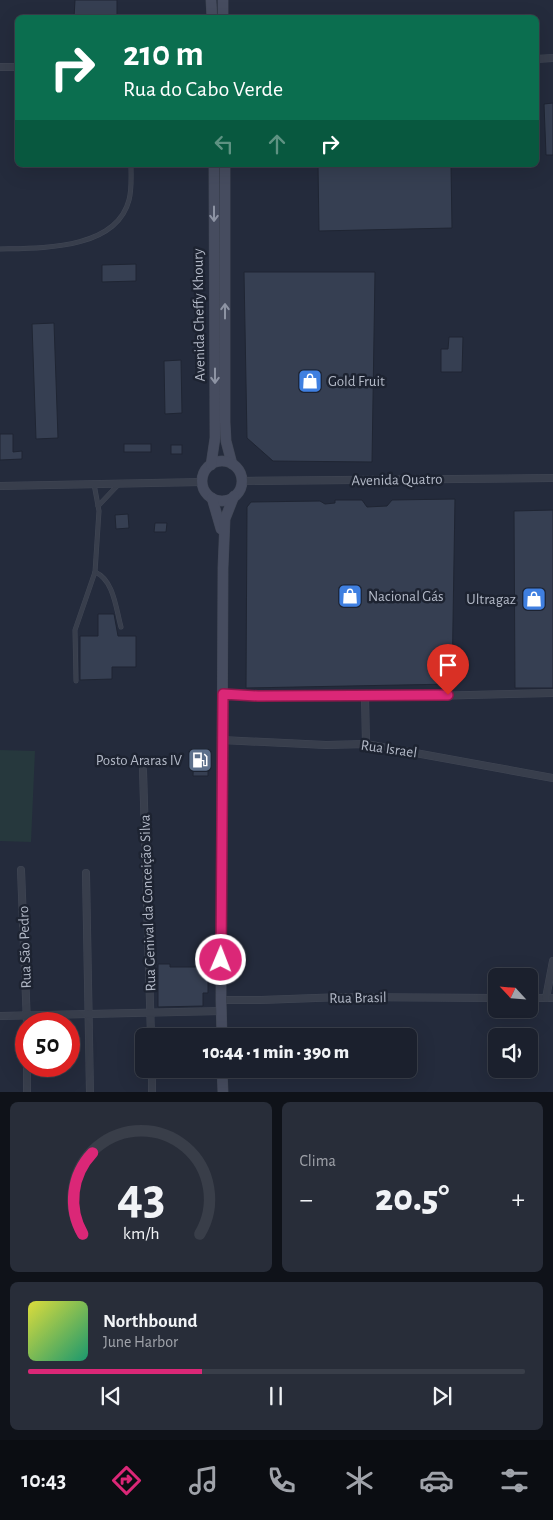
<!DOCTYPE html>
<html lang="pt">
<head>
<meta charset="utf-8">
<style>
	:root { --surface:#1b202d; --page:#282d39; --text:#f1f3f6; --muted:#a0a3aa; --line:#393e49; --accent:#db2777 }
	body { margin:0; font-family:"Alegreya Sans",sans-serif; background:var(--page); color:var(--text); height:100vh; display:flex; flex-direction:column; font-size:19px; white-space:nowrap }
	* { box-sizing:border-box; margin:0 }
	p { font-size:16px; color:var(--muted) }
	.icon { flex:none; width:28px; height:28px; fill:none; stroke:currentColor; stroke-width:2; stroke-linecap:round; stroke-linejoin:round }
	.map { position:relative; height:1092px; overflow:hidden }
	.drawer { display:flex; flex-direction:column; gap:10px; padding:10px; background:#0f1219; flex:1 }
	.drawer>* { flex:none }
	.hud { position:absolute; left:15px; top:15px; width:524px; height:152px; border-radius:8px; box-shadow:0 5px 20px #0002,0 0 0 1px var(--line); background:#0b6e4f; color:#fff; overflow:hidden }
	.needle { width:32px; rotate:296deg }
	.buttons { position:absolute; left:488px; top:968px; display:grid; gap:10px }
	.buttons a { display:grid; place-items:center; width:50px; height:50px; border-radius:8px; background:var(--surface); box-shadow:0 5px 20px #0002,0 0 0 1px var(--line); font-size:25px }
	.speed { position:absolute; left:15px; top:1012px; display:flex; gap:10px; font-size:25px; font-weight:700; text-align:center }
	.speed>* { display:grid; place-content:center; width:65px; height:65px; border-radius:50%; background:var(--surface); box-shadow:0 5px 20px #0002,0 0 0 1px var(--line); line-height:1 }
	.speed .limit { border:8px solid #d22; background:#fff; color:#111 }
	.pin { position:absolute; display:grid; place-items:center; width:42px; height:42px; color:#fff; margin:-51px -21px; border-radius:50% 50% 50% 0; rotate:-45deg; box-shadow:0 0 5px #0007 }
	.pin .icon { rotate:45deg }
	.me { position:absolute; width:55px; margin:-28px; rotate:1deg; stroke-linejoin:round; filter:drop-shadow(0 0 4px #0008) }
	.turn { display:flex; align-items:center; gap:18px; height:105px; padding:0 25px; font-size:22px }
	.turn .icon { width:65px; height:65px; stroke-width:2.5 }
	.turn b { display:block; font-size:35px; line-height:42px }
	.lanes { display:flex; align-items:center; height:48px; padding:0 25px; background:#0003; justify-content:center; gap:25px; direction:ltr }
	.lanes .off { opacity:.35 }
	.big { font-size:38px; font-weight:800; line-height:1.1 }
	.drawer .tile { flex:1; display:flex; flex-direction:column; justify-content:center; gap:8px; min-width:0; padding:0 18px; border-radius:8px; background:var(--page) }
	.drawer .dial { align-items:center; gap:0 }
	.dial svg { height:130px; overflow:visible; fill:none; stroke:var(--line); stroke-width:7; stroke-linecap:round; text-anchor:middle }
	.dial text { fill:var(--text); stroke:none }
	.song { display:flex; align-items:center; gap:15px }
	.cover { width:60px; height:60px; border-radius:8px; background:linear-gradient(135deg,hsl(60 70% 55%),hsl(160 70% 35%)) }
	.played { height:5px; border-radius:2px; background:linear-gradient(90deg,var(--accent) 35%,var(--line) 35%) }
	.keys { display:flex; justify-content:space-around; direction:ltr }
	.heat { display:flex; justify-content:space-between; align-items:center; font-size:28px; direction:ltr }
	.drawer .tiles { flex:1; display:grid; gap:10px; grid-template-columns:1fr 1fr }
	.tile:last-child { grid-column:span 2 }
	.trip { position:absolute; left:135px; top:1028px; width:282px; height:50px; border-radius:8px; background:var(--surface); box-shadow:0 5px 20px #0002,0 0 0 1px var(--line); font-weight:800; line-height:50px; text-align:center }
	.tab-bar { display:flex; height:80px; justify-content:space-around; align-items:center; background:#0b0d12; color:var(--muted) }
	.tab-bar .icon { width:35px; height:35px }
	.tab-bar .active { color:var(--accent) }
	.tab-bar b { font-size:22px; color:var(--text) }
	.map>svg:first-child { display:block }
	.pitch { fill:#26383d }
	.building { fill:#363f52; stroke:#1f2533 }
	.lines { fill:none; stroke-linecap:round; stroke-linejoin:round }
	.service-casing { stroke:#414755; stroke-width:5 }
	.minor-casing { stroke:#414755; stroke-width:8 }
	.secondary-casing { stroke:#414755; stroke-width:11 }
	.service { stroke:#383e4c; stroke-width:4 }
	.minor { stroke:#383e4c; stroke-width:7 }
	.secondary { stroke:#464c5f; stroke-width:10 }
	.oneway { stroke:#8d93a3 }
	.route-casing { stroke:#8e194d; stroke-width:12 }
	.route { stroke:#db2777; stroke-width:9 }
	.labels { text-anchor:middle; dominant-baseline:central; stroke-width:5; stroke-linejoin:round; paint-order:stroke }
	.street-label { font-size:15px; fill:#b3b9c7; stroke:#1d2331 }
	.poi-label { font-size:15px; fill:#b3b9c7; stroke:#1d2331; text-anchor:start }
</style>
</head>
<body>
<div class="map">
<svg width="553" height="1093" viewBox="0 0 553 1093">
	<rect width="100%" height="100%" fill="#242b3c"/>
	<path class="pitch" d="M0 750 35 751 31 842 0 841Z"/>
	<g class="building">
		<path d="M75 0H117V18H74Z"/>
		<path d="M553 103V155H546L544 104Z"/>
		<path d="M318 165H451L452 228 319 231Z"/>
		<path d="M136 264V281L102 282V265Z"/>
		<path d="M244 272H375L372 462 273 461 247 438Z"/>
		<path d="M54 323 58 438 36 439 32 324Z"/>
		<path d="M449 337H463L462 372H441V349H448Z"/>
		<path d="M181 360 182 413 165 414 164 361Z"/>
		<path d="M0 434H13V452L22 451V459L0 460Z"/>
		<rect x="124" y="444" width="27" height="8"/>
		<rect x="171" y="445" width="11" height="9"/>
		<path d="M455 499 452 684 246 688 247 507 251 502 320 501 325 504 335 503V500H362L367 507 387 506 392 500Z"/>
		<path d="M553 510V688H515L514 511Z"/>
		<path d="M128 514 129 528 116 529 115 515Z"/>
		<path d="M155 523H167L166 532H154Z"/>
		<path d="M98 614H114L118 636H136V667H112V679L80 680V636H98Z"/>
		<path d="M194 750H208V776H193Z"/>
		<path d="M158 964H170V967H208V993H203V1006L158 1007Z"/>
	</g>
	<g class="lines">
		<g class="service-casing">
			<g id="service">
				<path d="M0 249C41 248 116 250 129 200 132 189 131 176 131 165"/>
				<path d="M98 506 118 485"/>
				<path d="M95 572C114 580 116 609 121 627"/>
				<path d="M76 681 75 630 95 572 99 511 94 484"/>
			</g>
		</g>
		<g class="minor-casing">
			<g id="minor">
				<path d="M536 59 553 58"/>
				<path d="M0 67H18"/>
				<path d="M241 481 553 478"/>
				<path d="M0 486 202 482"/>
				<path d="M223 694 258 696H429L553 693"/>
				<path d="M365 696 366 744"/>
				<path d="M222 740 326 745 366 744 553 778"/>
				<path d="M143 770 151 1036"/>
				<path d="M21 870 27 1024"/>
				<path d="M86 873 90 1093"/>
				<path d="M529 998H553"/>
				<path d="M546 998 553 961"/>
				<path d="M221 1000H261L343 997 496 998"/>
				<path d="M0 1016 222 1011"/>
				<path d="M27 1066V1093"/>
				<path d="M152 1069V1093"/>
			</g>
		</g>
		<g class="secondary-casing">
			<g id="secondary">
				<path d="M211 0 212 18"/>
				<path d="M223 0V18"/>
				<path d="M225 165V422L226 441 232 464"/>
				<circle cx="222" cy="481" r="20"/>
				<path d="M211 465 215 438 214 165"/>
				<path d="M212 498 221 529"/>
				<path d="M222 1036 221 1000 223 568 225 519 234 496"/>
				<path d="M222 1069 223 1093"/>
			</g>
		</g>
		<use href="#service" class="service"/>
		<use href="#minor" class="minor"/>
		<use href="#secondary" class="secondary"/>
	</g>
	<defs><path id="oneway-shaft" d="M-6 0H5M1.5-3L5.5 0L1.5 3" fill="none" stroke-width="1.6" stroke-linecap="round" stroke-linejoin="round" transform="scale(1.25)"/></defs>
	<g class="oneway">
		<use href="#oneway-shaft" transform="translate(214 214) rotate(90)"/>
		<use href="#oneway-shaft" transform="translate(225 311) rotate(-90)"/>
		<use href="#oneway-shaft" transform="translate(215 376) rotate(90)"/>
	</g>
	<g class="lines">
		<g class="route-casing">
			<path id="route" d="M221 960 223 694 258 696 448 695"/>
		</g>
		<use href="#route" class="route"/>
	</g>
	<defs>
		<g id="shop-square" transform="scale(1.25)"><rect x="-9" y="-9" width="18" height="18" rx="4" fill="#3f7fe0" stroke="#1d2331"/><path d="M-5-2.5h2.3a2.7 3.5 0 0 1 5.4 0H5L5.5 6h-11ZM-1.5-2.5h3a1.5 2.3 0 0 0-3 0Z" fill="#fff"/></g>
		<g id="fuel-square" transform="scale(1.25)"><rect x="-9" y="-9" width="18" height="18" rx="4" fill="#5c6f8a" stroke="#1d2331"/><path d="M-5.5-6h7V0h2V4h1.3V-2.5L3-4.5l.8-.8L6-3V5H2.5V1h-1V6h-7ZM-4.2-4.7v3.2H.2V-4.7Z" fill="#fff"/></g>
	</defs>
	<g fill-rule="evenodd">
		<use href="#shop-square" x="310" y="381"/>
		<use href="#shop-square" x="350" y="596"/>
		<use href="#shop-square" x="534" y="599"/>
		<use href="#fuel-square" x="200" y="760"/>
	</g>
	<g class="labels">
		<g class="street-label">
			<text transform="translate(199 315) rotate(-91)">Avenida Cheffy Khoury</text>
			<text transform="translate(397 480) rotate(-1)">Avenida Quatro</text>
			<text transform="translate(389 749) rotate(8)">Rua Israel</text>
			<text transform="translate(148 903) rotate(-92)">Rua Genival da Conceição Silva</text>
			<text transform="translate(25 947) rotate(-92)">Rua São Pedro</text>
			<text transform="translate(358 998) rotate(-1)">Rua Brasil</text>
		</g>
		<g class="poi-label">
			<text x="328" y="381">Gold Fruit</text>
			<text x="368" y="596">Nacional Gás</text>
			<text x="516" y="599" text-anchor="end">Ultragaz</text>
			<text x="182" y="760" text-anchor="end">Posto Araras IV</text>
		</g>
	</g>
</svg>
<div class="buttons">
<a><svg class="needle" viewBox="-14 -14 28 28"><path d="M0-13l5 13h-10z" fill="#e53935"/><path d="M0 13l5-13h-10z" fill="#a0a3aa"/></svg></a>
<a><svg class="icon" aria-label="sound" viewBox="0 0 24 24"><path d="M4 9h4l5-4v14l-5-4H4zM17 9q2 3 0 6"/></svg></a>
</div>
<div class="speed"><div class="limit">50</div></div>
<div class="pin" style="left:448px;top:695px;background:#d93025"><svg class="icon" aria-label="arrive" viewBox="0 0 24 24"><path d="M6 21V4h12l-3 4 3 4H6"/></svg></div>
<svg class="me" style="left:221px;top:960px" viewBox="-20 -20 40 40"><circle r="17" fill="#db2777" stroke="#fff" stroke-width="3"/><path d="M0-11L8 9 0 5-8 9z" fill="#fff"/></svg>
<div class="trip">10:44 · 1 min · 390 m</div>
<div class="hud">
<div class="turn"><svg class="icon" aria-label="right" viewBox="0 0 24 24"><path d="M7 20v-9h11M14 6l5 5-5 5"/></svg><div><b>210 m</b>Rua do Cabo Verde</div></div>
<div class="lanes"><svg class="icon off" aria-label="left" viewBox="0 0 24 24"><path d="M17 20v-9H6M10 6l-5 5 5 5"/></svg><svg class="icon off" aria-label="ahead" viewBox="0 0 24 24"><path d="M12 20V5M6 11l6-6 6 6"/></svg><svg class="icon" aria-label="right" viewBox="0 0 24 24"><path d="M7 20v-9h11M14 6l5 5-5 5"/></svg></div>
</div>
</div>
<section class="drawer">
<div class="tiles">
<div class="tile dial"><svg viewBox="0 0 100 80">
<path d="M14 69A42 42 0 1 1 86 69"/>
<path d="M14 69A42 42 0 0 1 20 19" stroke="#db2777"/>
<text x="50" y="56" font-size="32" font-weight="700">43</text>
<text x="50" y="72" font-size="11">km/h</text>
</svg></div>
<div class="tile"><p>Clima</p>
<div class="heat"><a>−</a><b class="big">20.5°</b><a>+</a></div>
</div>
<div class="tile">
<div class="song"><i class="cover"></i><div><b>Northbound</b><p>June Harbor</p></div></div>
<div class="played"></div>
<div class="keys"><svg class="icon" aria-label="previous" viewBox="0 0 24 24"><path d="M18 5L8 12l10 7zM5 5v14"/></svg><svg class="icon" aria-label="pause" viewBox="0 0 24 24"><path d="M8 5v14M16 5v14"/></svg><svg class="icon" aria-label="next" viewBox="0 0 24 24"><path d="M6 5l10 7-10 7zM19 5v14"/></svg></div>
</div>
</div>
</section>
<nav class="tab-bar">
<b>10:43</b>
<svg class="icon active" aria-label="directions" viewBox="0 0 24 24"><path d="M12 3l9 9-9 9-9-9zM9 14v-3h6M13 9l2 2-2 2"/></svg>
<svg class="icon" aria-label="music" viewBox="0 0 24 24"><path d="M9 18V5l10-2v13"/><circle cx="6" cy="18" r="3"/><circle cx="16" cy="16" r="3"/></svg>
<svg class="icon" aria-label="phone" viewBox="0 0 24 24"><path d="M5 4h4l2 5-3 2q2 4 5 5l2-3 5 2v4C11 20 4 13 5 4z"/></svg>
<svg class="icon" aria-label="climate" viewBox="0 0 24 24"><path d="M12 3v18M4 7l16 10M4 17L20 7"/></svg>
<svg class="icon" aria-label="car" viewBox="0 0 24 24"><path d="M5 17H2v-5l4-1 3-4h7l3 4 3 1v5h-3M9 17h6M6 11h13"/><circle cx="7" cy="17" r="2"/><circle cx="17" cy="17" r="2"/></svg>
<svg class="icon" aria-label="filters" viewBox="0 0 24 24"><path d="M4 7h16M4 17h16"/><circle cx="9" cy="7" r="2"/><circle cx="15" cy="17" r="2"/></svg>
</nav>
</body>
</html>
